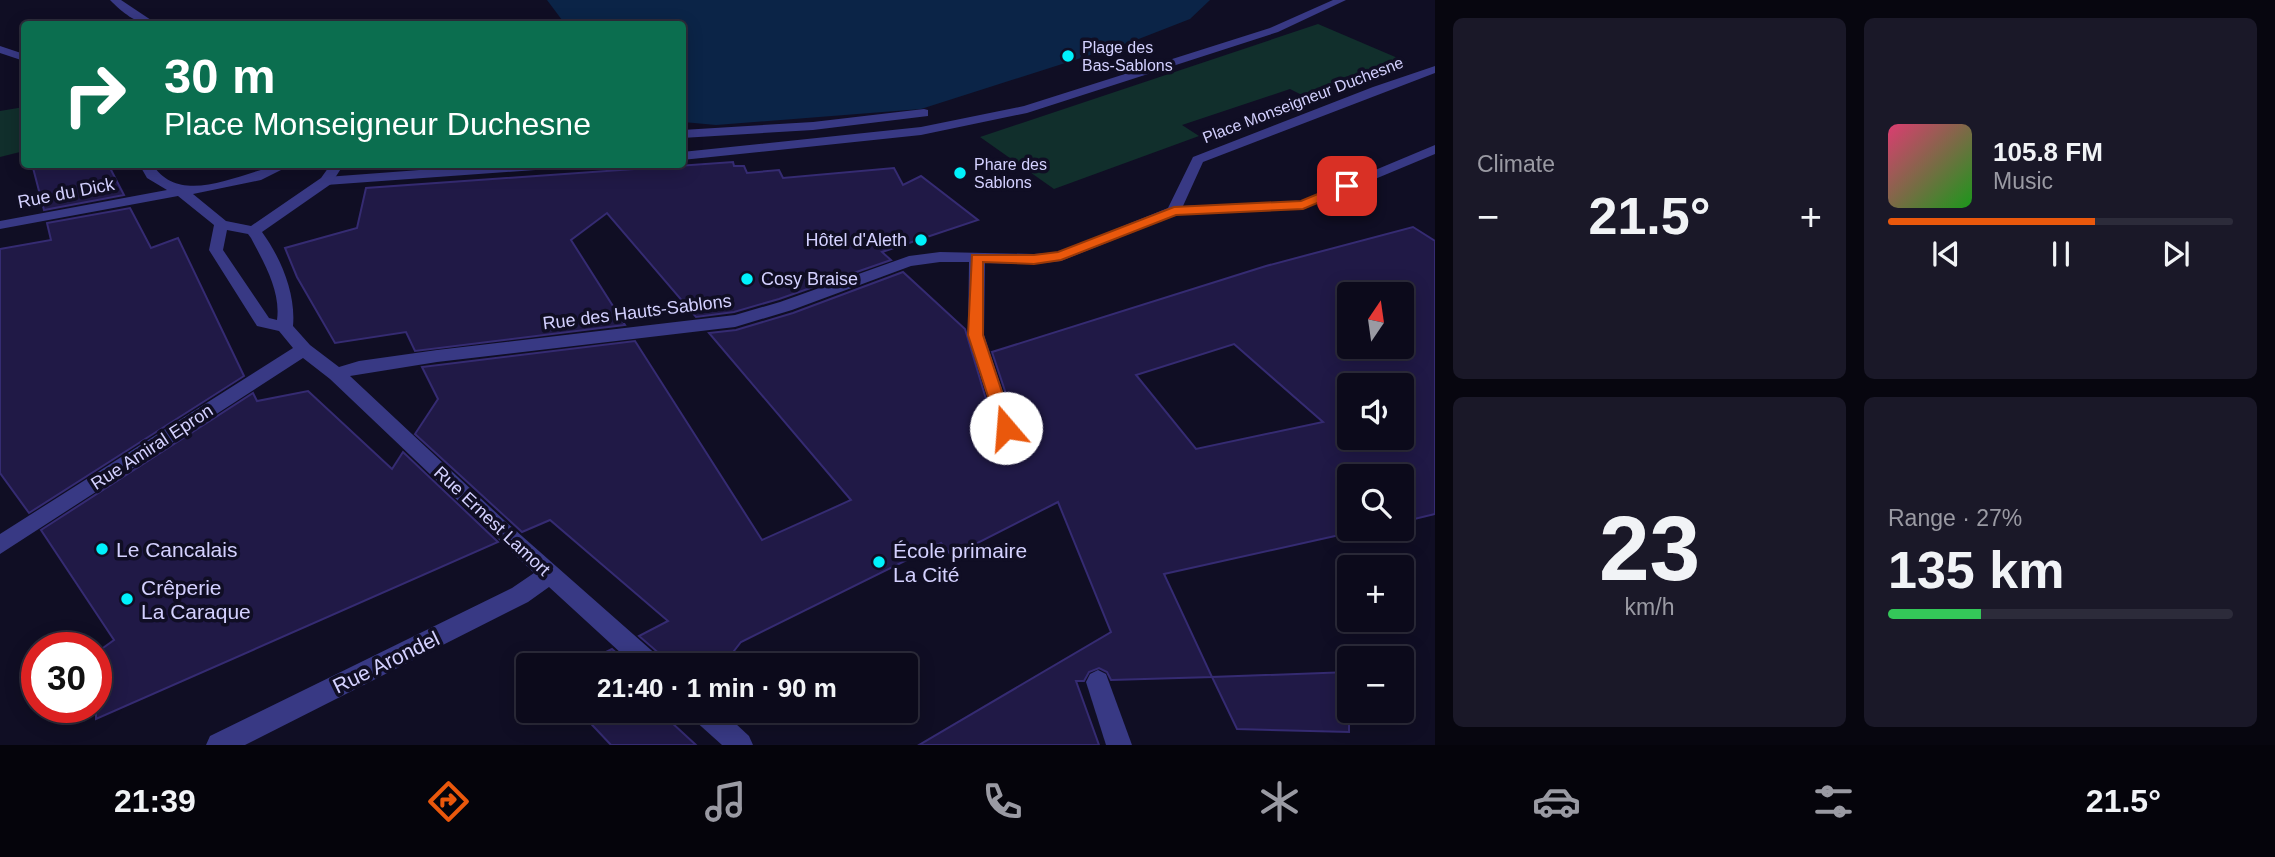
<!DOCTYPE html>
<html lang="en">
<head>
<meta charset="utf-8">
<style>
	:root { --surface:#0c0a1b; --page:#1a1828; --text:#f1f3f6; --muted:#9a9aa3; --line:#2c2b3a; --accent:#ea580c }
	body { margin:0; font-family:Helvetica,sans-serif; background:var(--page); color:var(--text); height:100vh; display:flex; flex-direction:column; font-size:26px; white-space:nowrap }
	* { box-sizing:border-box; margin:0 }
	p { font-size:23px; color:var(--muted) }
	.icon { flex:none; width:38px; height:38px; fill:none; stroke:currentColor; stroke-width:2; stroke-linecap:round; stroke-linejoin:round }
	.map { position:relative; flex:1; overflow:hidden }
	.panel { display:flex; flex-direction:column; gap:18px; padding:18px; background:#07060f; width:840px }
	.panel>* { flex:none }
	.top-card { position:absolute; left:21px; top:21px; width:665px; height:147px; border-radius:7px; box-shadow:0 4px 18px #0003,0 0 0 2px var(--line); background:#0b6e4f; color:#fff; overflow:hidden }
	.needle { width:46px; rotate:13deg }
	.tools { position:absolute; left:1337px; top:282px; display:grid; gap:14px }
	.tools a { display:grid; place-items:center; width:77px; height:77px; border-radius:7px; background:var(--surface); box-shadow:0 4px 18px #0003,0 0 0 2px var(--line); font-size:35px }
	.speed { position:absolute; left:21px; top:632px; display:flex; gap:14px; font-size:35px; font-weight:700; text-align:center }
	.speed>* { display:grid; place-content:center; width:91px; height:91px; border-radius:50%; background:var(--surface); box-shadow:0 4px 18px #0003,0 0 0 2px var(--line); line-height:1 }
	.speed .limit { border:10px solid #d22; background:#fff; color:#111 }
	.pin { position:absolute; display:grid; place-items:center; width:60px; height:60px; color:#fff; margin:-30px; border-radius:14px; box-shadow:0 4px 10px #0006 }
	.me { position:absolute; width:77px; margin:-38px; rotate:342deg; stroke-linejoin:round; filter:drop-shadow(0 0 5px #0008) }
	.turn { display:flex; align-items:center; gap:24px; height:147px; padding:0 28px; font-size:32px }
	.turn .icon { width:91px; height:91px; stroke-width:2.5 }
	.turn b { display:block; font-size:49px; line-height:60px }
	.big { font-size:52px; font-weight:800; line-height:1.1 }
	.panel .widget { flex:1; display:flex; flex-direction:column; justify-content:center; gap:10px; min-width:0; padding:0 24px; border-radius:10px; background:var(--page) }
	.panel .dial { align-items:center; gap:0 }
	.dial b { font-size:91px; line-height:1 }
	.song { display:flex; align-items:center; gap:21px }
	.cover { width:84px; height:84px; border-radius:10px; background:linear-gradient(135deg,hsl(340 70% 55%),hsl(120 70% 35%)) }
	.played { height:7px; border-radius:4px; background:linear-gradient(90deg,var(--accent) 60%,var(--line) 60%) }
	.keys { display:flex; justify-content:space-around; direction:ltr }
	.heat { display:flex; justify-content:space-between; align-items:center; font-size:38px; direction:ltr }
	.charge { height:10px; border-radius:5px; background:linear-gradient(90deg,#34c759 27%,var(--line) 0) }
	.panel .tiles { flex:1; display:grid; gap:18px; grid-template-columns:repeat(2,1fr) }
	.trip { position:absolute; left:516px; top:653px; width:402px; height:70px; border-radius:7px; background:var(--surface); box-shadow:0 4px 18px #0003,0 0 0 2px var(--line); font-weight:800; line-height:70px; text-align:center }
	.tabs { display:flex; height:112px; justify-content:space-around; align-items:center; background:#05040b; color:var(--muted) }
	.tabs .icon { width:49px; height:49px }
	.tabs .current { color:var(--accent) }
	.tabs b { font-size:32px; color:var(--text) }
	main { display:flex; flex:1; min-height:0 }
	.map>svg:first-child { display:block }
	.green { fill:#112f2c }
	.water { fill:#0b2447 }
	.building { fill:#201946; stroke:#352b72; stroke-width:2; fill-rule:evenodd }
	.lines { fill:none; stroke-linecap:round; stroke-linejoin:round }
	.service { fill:#383984; fill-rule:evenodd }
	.pedestrian { fill:#383984; fill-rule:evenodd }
	.minor { fill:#383984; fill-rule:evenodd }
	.route { fill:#ea580c; stroke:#983908; stroke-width:2 }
	.poi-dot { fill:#00f2fc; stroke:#100e24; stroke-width:2.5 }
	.labels { text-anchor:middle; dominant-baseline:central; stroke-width:7; stroke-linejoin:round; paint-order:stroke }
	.far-poi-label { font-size:16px; fill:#d4d1ff; stroke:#100e24; text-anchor:start }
	.far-street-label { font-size:16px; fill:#d4d1ff; stroke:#100e24 }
	.street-label { font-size:18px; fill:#d4d1ff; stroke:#100e24 }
	.poi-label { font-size:18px; fill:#d4d1ff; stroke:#100e24; text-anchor:end }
	.near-poi-label { font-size:21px; fill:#d4d1ff; stroke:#100e24; text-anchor:start }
	.near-street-label { font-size:21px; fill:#d4d1ff; stroke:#100e24 }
</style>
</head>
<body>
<main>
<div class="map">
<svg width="1435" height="745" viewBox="0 0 1435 745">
	<rect width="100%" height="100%" fill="#100e24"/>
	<g class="green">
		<path d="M1318 24 1407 62 1306 97 1290 89 1182 125 1199 136 1054 189 980 137Z"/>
		<path d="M24 107V151L0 157V111Z"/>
	</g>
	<path class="water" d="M547 0H1210L1190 19 1131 42 921 109 716 125 683 122 682 24H565Z"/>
	<g class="building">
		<path d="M733 162 734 166H744L747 173 779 170 783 178 894 168 903 185 921 176 978 220 882 252 891 260 779 299 734 312 696 317 607 213 571 240 625 325 415 351 406 332 335 343 297 277 285 248 357 228 366 188Z"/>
		<path d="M32 164H108L124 195 44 210Z"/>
		<path d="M130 208 151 248 178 238 244 376 29 513 0 473V249L51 240 47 223Z"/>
		<path d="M1413 227 1435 241V514L1402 522V476H1349V528H1371L1164 574 1212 677 1111 680 1107 672 1099 668 1089 672 1084 681H1076L1099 745H919L1111 632 1058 502 952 556 941 543 741 642 723 665H665L661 655 639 636 668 621 550 520 522 532 415 434 438 399 422 367 635 341 762 540 851 500 709 333 736 330 793 313 903 272 965 329 995 429 998 436 1007 438 1015 434 1017 427 992 352 1266 266ZM1349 294H1402V346H1349ZM1234 344 1323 422 1196 449 1136 375ZM1349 385H1402V438H1349Z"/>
		<path d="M308 391 392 469 403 452 498 542 96 719V653L114 640 41 530 253 393 257 401Z"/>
		<path d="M612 649 630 665H580Z"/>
		<path d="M1349 672V732L1237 729 1212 677Z"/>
		<path d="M578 710H658L696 745H611Z"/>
	</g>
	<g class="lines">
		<path class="service" d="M924 109 928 110V116L813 130 682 138V130L813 122Z"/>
		<g class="pedestrian">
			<path d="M1333 0H1346L1278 32 1027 113 921 135 682 160V152L921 127 1024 106 1270 28Z"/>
			<path d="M500 164H569L563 168 326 185 319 181 326 177Z"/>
		</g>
		<g class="minor">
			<path d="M110 0H121L157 24C138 26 123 13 110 0Z"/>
			<path d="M0 46 24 54V61L0 53Z"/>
			<path d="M1435 66V73L1203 162 1183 206 1301 201 1435 145V154L1303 209 1176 215 1061 261 1034 264 985 263 984 335 1015 428 1013 433 1006 435 999 433 997 428 968 335 969 262H940L911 266 792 310 735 327 437 362 350 376 505 521 659 657 663 665H634L549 587 528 602 245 745H206L210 736 512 588 534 573 330 379 303 358 0 554V534L293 348 279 331 257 326 209 250 214 225 178 196 0 229V221L167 190 147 178 139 164H152C184 213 251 164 293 164L261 180 193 194 226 221 251 226 321 178 331 164H344L331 184 262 232C281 258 296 294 293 326L310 345 339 367 359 361 437 350 735 315 780 302 909 256 940 252 1034 254 1059 252 1168 208 1193 157 1373 87ZM227 230 248 234 251 238C264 263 281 291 277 320L269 318 223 250Z"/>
			<path d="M1098 670 1106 674 1132 745H1106L1086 682 1090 674Z"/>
			<path d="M690 710H721L749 736 753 745H722L693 719Z"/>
		</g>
	</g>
	<path class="route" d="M1347 182 1353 186 1351 189 1303 209 1176 215 1061 260 1034 264 983 262V335L1014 428 1012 433H1000L968 335 972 255H1034L1058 252 1174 207 1301 201Z"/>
	<g class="poi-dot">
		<circle cx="1068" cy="56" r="7"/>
		<circle cx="960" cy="173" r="7"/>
		<circle cx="921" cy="240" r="7"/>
		<circle cx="747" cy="279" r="7"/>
		<circle cx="102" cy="549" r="7"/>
		<circle cx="879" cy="562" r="7"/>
		<circle cx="127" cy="599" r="7"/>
	</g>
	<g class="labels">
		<g class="far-poi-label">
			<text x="1082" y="47">Plage des<tspan x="1082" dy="18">Bas-Sablons</tspan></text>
			<text x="974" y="164">Phare des<tspan x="974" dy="18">Sablons</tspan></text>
		</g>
		<g class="far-street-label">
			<text transform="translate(1303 100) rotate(-21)">Place Monseigneur Duchesne</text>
		</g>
		<g class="street-label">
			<text transform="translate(66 193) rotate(-11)">Rue du Dick</text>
			<text transform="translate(637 312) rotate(-7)">Rue des Hauts-Sablons</text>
			<text transform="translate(152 447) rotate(-33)">Rue Amiral Epron</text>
			<text transform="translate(492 521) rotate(43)">Rue Ernest Lamort</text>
		</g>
		<g class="poi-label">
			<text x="907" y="240">Hôtel d'Aleth</text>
			<text x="761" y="279" text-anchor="start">Cosy Braise</text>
		</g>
		<g class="near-poi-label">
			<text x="116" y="549">Le Cancalais</text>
			<text x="893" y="550">École primaire<tspan x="893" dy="24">La Cité</tspan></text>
			<text x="141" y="587">Crêperie<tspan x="141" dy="24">La Caraque</tspan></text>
		</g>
		<g class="near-street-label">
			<text transform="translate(386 662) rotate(-26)">Rue Arondel</text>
		</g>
	</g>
</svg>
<div class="tools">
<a><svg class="needle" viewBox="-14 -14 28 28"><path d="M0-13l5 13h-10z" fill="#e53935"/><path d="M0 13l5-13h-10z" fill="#9a9aa3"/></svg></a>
<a><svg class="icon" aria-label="sound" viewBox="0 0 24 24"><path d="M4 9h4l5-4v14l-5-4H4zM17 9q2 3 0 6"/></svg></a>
<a><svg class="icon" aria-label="search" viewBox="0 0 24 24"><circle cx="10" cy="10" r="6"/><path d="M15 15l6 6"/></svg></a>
<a>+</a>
<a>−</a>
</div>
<div class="speed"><div class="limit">30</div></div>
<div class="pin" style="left:1347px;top:186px;background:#d93025"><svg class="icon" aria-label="arrive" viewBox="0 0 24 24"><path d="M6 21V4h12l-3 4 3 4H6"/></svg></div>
<svg class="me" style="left:1006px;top:428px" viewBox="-20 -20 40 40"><circle r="19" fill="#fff"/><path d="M0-13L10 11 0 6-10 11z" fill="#ea580c"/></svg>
<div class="trip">21:40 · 1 min · 90 m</div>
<div class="top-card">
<div class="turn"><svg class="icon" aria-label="right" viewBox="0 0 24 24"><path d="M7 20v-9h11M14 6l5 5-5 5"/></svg><div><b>30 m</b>Place Monseigneur Duchesne</div></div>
</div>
</div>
<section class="panel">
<div class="tiles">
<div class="widget"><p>Climate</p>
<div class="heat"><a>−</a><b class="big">21.5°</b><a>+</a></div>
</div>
<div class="widget">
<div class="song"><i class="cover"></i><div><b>105.8 FM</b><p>Music</p></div></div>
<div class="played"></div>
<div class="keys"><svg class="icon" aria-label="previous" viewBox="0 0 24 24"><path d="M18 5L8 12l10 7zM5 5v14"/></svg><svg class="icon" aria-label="pause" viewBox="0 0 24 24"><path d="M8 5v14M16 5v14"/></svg><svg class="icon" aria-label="next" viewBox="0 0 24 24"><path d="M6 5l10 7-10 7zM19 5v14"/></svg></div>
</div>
<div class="widget dial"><b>23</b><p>km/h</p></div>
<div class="widget"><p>Range · 27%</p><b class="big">135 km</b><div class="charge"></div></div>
</div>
</section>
</main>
<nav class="tabs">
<b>21:39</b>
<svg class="icon current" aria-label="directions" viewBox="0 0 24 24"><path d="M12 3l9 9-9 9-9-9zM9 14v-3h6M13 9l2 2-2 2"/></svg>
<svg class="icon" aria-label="music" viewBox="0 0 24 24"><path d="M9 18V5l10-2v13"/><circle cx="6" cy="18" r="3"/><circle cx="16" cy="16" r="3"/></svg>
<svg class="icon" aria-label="phone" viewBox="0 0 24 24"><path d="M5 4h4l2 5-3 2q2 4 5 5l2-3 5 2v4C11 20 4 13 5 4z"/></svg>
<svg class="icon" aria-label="climate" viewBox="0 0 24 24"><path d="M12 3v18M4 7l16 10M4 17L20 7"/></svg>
<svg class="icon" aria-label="car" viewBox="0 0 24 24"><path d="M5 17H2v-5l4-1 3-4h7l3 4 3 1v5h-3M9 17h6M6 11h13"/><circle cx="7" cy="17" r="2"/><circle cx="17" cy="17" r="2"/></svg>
<svg class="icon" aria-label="filters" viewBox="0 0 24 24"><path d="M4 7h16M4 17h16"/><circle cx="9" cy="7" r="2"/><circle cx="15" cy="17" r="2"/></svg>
<b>21.5°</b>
</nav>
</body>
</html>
